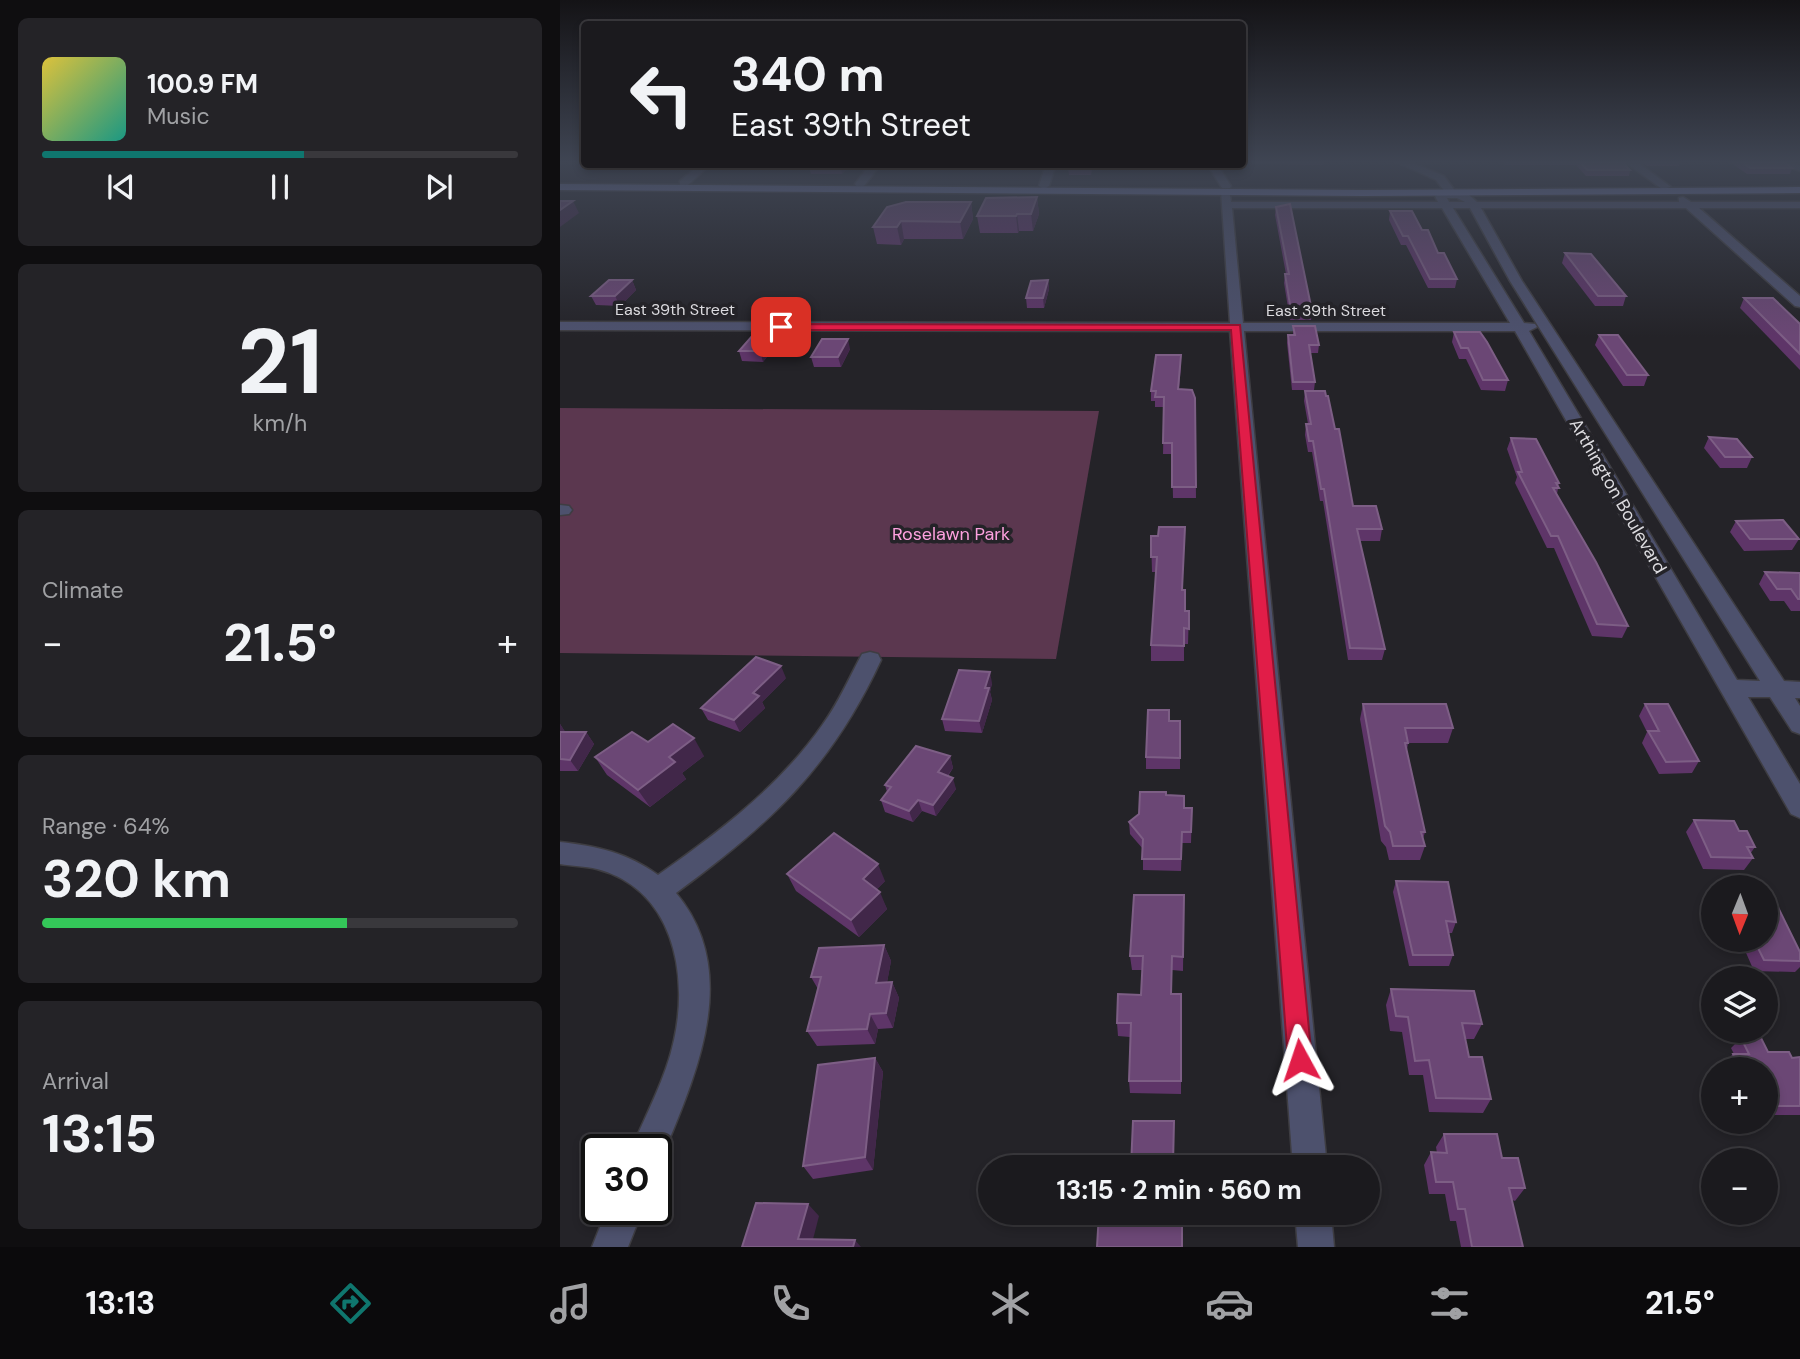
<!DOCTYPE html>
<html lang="en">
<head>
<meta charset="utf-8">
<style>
	:root { --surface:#1b1a1e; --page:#242327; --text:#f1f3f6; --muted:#a0a1a4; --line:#39383c; --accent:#0f766e }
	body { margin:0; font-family:"DM Sans",sans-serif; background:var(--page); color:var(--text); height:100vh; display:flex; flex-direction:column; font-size:26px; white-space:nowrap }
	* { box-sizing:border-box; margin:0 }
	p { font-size:23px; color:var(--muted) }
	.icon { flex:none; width:38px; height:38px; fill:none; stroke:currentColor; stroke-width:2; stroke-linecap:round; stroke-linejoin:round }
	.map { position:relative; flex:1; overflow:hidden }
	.side { display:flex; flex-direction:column; gap:18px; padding:18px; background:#0f0e10; width:560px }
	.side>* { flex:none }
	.guide { position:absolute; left:21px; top:21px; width:665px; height:147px; border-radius:7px; box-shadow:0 4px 10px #0003,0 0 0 2px var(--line); background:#1b1a1e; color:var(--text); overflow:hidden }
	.needle { width:46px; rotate:181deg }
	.fabs { position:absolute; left:1141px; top:875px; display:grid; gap:14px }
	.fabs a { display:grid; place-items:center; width:77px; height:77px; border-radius:50%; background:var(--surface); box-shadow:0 4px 10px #0003,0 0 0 2px var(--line); font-size:35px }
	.speed { position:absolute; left:21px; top:1134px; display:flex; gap:14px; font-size:35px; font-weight:700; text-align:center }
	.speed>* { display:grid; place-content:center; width:91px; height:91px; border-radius:50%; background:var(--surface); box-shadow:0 4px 10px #0003,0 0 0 2px var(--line); line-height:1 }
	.speed .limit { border:4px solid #111; border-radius:10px; background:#fff; color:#111 }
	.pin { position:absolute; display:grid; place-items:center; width:60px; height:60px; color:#fff; margin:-30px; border-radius:14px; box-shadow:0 4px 10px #0006 }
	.me { position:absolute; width:77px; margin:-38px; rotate:355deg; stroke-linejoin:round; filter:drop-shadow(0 0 5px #0008) }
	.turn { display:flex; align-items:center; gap:24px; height:147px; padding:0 35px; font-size:32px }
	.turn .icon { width:91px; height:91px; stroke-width:2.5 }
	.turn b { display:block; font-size:49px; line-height:60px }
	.big { font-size:52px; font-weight:700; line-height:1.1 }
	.side .widget { flex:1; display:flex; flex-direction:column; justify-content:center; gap:10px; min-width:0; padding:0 24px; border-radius:10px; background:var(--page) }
	.side .dial { align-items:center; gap:0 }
	.dial b { font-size:91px; line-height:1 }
	.song { display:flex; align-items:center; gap:21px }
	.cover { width:84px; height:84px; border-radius:10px; background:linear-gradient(135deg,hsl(50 70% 55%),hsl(170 70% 35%)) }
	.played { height:7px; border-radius:4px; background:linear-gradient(90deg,var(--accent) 55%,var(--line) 55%) }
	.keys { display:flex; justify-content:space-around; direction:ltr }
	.heat { display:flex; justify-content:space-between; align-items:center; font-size:38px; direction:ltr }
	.charge { height:10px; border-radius:5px; background:linear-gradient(90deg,#34c759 64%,var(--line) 0) }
	.trip { position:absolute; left:418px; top:1155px; width:402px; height:70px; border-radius:35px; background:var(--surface); box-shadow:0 4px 10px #0003,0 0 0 2px var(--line); font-weight:700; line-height:70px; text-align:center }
	.tabs { display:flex; height:112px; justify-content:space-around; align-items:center; background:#0b0a0c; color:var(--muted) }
	.tabs .icon { width:49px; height:49px }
	.tabs .current { color:var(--accent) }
	.tabs b { font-size:32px; color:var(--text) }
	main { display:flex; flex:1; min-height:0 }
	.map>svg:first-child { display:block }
	.green { fill:#5b374f }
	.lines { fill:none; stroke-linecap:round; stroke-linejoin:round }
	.minor-casing { stroke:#3e3d42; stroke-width:3 }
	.major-casing { stroke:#3e3d42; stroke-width:3 }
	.minor { fill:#4d516d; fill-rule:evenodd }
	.major { fill:#767eb6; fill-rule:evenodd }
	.wall { fill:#5e3568 }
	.shaded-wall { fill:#412749 }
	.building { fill:#6b4775; stroke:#7d5e85; stroke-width:2 }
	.route { fill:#e11d48; stroke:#92132f; stroke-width:2 }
	.labels { text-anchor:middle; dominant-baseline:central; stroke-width:7; stroke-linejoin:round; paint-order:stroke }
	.far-street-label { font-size:16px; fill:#dcdbdf; stroke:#242328 }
	.street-label { font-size:18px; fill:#dcdbdf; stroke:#242328 }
	.park-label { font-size:18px; fill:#fda1df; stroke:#242328 }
</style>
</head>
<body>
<main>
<section class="side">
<div class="widget">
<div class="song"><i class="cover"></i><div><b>100.9 FM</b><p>Music</p></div></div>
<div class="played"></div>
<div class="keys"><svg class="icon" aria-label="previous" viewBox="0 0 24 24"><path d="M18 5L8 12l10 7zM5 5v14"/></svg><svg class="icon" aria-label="pause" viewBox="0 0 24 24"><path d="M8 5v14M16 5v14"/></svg><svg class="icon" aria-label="next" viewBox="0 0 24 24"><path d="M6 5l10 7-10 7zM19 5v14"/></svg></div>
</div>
<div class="widget dial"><b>21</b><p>km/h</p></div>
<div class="widget"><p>Climate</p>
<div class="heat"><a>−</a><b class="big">21.5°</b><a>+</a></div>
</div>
<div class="widget"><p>Range · 64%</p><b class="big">320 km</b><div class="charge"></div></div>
<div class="widget"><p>Arrival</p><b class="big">13:15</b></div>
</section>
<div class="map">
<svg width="1240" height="1247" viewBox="0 0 1240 1247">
	<rect width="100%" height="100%" fill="#242328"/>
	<path class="green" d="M0 408 539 411 496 659 0 653Z"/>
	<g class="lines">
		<g class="minor-casing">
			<g id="minor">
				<path d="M836 162H850L884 176 895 191 909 195 917 202H1119V198L1123 197 1131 202H1240V208H1139L1240 296V307L1235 306 1126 208H921L962 281 1224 681 1240 682V698H1235L1240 706V734L1232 731 1210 697H1188L1240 784V818L1231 814 955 331H684L767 1167H733L670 331 0 330V322L670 323 661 190H669L671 202H878L875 196 885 192 876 180ZM887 198H897L905 202H889ZM672 208H882L950 323H683ZM893 208H910L950 281 1200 681 1177 680 969 331 977 327 975 324 964 323Z"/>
				<path d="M1065 162H1077L1111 187 1102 189Z"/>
				<path d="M1219 162 1240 165V171L1221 164Z"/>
				<path d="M140 164H151L128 185H120V181Z"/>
				<path d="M310 164H321L304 186H296L295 184Z"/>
				<path d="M486 164H496L489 186 484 189 479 186Z"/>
				<path d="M647 164H657L671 186 670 188H662Z"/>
				<path d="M0 505 9 506 12 510 9 514 0 515Z"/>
				<path d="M310 652 318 654 321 660C271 768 210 824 116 893 184 974 134 1079 100 1162L96 1164V1150H71C86 1114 106 1078 114 1040 129 973 113 889 37 869 25 866 12 866 0 864V842C37 846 68 853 98 875 159 832 220 786 263 724 279 702 289 678 302 654Z"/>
				<path d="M47 1209H83L68 1247H32Z"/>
				<path d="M735 1213H771L774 1247H738Z"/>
			</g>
		</g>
		<g class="major-casing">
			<path id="major" d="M0 184 803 190 1240 187V193L803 196 0 190Z"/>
		</g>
		<use href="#minor" class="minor"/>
		<use href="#major" class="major"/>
	</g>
	<g class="wall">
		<path d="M18 162H24V164H118L113 169 21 168Z"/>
		<path d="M694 162H764L763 165 695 164Z"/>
		<path d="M943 162H1067L1066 166 1070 170 1069 176H1026L1016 165H945Z"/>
		<path d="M1081 162H1120L1119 166H1087Z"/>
		<path d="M1170 162H1224L1232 168 1230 174H1187Z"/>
		<path d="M248 164H291L282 174H251Z"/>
		<path d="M533 164 531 175H509L508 168Z"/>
		<path d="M477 197 479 214 473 231H459L458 233H420L417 216Z"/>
		<path d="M411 202 413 219 403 239H344L341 245 317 244 313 227Z"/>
		<path d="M716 207 752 311 751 320H730L724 283 725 274H726L715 215Z"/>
		<path d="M830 211 862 230 897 279 895 288H868L846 245H841L829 220Z"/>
		<path d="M1005 253 1066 296 1063 306H1035L1002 263Z"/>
		<path d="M72 280 76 290 60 306 36 305 31 296Z"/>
		<path d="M488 280 489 289 484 308H467L466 298Z"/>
		<path d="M1184 298 1240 324V370L1180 308Z"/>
		<path d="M733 326 759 345 758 353H750L755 382 754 390H732L727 343 728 335H733Z"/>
		<path d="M894 332 948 380 945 391 921 390 906 359H899L892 342Z"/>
		<path d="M1039 335 1088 375 1084 386H1063L1035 345Z"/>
		<path d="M216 345 203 362 182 361 179 351Z"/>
		<path d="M290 349 281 367H254L251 357Z"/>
		<path d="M621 365 619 389 635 398 636 498H613L612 454H603L604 407H595V401H591V391Z"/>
		<path d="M745 391 775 429 793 506 822 529 820 541H800L825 649 822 660H788L763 501H760L752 452H748L745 435 746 424H748L744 401Z"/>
		<path d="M1149 437 1192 457 1187 468H1160L1144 448Z"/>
		<path d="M951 438 999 483 997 494 1068 626 1062 638 1032 636 994 548H987L955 483 957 477 947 449Z"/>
		<path d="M1176 521 1239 539 1232 550 1184 551 1170 532Z"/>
		<path d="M625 527 622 590 625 611H629L628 644H624V661H591V645L596 572H592L591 536H598Z"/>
		<path d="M1205 572 1240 573V611H1231L1224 601H1210L1199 584Z"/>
		<path d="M226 678 202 702 205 708 180 732 148 720 141 708Z"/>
		<path d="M432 683 430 692 432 700 422 733 385 731 382 719Z"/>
		<path d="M803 704 893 728 888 743H848L847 750 865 832 863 839 865 846 860 860H829L826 847 821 841 800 719Z"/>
		<path d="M1085 704 1139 761 1132 773 1099 774 1082 743 1087 732 1079 716Z"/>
		<path d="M620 721V769H586V757Z"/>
		<path d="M0 724 5 732H26L34 744 18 771H0Z"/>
		<path d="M88 742 144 756 122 773 126 779 90 807 47 775 35 757Z"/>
		<path d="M390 756 393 768 388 776 396 789 376 816 362 811 353 822 325 812 321 800 327 792 325 785Z"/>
		<path d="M606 795 624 808H632L631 843H622L621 871 583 870V849L570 834 569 822Z"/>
		<path d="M1134 820 1179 831 1195 847 1190 854 1193 858 1184 870 1143 869 1126 832Z"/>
		<path d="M227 874 325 881 317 889 327 909 299 937 236 891Z"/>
		<path d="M836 881 896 922 892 933H888L893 955 889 966H849L833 892Z"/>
		<path d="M624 895 623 971 612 970V994H621V1094L570 1093 569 1081 570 1037 558 1036 557 1023 581 995 582 970H572L570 956Z"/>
		<path d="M1163 940H1206L1240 952V967L1235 972 1194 971 1183 946H1166Z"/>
		<path d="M324 945 331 961 327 982H332L339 998 333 1028 318 1029 315 1044 257 1046 247 1031 258 989 251 977Z"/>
		<path d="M831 989 922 1024 914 1039H905L909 1057 931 1099 923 1113 869 1112 863 1075H849L842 1032 830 1031 826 1005Z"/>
		<path d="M1181 1038 1208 1052 1232 1058 1240 1057V1115H1206V1069H1165L1163 1064 1173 1054H1174L1171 1048Z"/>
		<path d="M315 1058 323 1072 313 1170 253 1179 243 1166Z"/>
		<path d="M884 1134 942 1158 965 1188 955 1201 952 1200 963 1247H901L896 1221H890L885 1194H869L864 1165 871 1152 877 1153 876 1147Z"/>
	</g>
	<g class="shaded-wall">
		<path d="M280 164H291L282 174Z"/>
		<path d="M477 197 479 214 473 231 471 214Z"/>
		<path d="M13 201 19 213 0 227V210Z"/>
		<path d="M411 202 413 219 403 239 400 222Z"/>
		<path d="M457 214 459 231 458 233 456 216Z"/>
		<path d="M341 221 344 239 341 245 337 227Z"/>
		<path d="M72 280 76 290 60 306 55 296Z"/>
		<path d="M488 280 489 289 484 308 483 298Z"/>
		<path d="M213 335 216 345 203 362 200 351Z"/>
		<path d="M288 339 290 349 281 367 278 357Z"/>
		<path d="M221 666 226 678 202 702 205 708 180 732 174 720 193 693Z"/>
		<path d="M430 672 432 683 430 692 432 700 422 733 419 721 425 688Z"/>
		<path d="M0 724 8 736 0 739Z"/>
		<path d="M26 732 34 744 18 771 10 760Z"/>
		<path d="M134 738 144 756 122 773 126 779 90 807 78 790 109 757Z"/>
		<path d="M390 756 393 768 381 784 378 772Z"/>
		<path d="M393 778 396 789 376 816 373 805Z"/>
		<path d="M358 800 362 811 353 822 349 811Z"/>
		<path d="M318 864 325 881 310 896 303 879Z"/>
		<path d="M320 892 327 909 299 937 291 920Z"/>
		<path d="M324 945 331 961 324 999 316 983Z"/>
		<path d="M332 982 339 998 333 1028 326 1013Z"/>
		<path d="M310 1014 318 1029 315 1044 307 1029Z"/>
		<path d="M315 1058 323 1072 313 1170 305 1157Z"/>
		<path d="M248 1204 259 1216 251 1247 238 1239Z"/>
		<path d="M295 1240 301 1247H293Z"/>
	</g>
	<g class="building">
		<path d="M1020 162H1062L1070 170H1027Z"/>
		<path d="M1182 162H1224L1232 168H1190Z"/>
		<path d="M509 164H531V168H508Z"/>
		<path d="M477 197 471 214H457L456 216H417L426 198Z"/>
		<path d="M0 201H13L0 210Z"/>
		<path d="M346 202H411L400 222 341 221 337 227H313L327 207Z"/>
		<path d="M730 204 752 311H731L725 274H729L716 207Z"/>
		<path d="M830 211H852L862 230H868L878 253H884L897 279H870L848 236H843Z"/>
		<path d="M1005 253 1031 254 1066 296H1038Z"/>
		<path d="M49 280H72L55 296H31Z"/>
		<path d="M488 280 483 298H466L471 281Z"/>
		<path d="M1184 298H1213L1240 324V354Z"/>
		<path d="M733 326H755L759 345H749L755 382H733L728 335H735Z"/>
		<path d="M894 332H920L927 342 948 380H923L908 348H901Z"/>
		<path d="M193 335H213L200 351H179Z"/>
		<path d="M1039 335H1058L1088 375H1067Z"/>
		<path d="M262 339H288L278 357H251Z"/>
		<path d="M596 355H621L618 389 632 390 635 398 636 487H612V443H603L604 397H595L596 391H591Z"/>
		<path d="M745 391H765L766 396H768L775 429H779L793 506H816L822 529H797L825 649 790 648 764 489H761L753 441H749L746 424H751Z"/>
		<path d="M1149 437 1177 439 1192 457H1165Z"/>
		<path d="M951 438 976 439 999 483H996L999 488H993L1036 562 1068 626 1037 624 998 536H991L958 472H962Z"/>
		<path d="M1223 520 1239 539H1190L1176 521Z"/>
		<path d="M599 527H625L622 590H625V611H629V629L624 628V646L591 645 597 557H591V536H598Z"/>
		<path d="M1205 572 1240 573V599H1238L1231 589H1217Z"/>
		<path d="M196 657 221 666 193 693 199 696 174 720 141 708Z"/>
		<path d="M399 670 430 672 425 688H429L419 721 382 719Z"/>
		<path d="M803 704H886L893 728H845L848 743H845L865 832H861L865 846H833L830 832 825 826Z"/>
		<path d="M1085 704H1108L1139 761 1106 762 1088 731H1099Z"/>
		<path d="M588 710H609V721H620V758L586 757Z"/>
		<path d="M113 724 134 738 109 757 115 762 78 790 35 757 72 732 88 742Z"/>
		<path d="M0 732H26L10 760 0 759Z"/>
		<path d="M356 746 390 756 378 772 393 778 373 805 358 800 349 811 321 800 331 787 325 785Z"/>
		<path d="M580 792H606V795L624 796V808H632L631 832H622L621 859H582L583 839 569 822 579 814Z"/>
		<path d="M1134 820 1174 821 1179 831H1187L1195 847H1187L1193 858 1151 857Z"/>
		<path d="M274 833 318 864 303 879 320 892 291 920 227 874Z"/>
		<path d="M836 881 888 882 896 922 886 921 893 955H853Z"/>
		<path d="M1206 893H1211L1240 952V961L1204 960 1194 940H1206Z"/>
		<path d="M574 895H624L623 957 612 956 611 994H621V1081H569L571 1023H557L558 994 581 995 583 956H570Z"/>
		<path d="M324 945 316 983 332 982 326 1013 310 1014 307 1029 247 1031 261 977H251L259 948Z"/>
		<path d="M831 989 914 991 922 1024 902 1023 909 1057H922L931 1099 876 1098 869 1060 855 1061 848 1017 836 1016Z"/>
		<path d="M1181 1038H1201L1208 1052H1229L1232 1058 1240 1057V1106H1206V1069H1179L1173 1054H1189Z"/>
		<path d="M315 1058 305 1157 243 1166 258 1065Z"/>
		<path d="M573 1121H614L613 1164H632V1167H571Z"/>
		<path d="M884 1134H937L942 1158H958L965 1188H949L963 1247H912L905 1209H898L893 1182H876L871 1152 887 1153Z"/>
		<path d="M196 1203 248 1204 238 1239 295 1240 293 1247H182Z"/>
		<path d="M539 1213H622V1247H537Z"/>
	</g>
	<linearGradient id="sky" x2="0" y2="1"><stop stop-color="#141316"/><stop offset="0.48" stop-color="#3f4553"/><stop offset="1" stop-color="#3f4553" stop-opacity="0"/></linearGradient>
	<rect width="1240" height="337" fill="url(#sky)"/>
	<path class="route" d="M217 324 680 325 752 1060 749 1069 740 1073 732 1069 728 1060 671 330H221L217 329Z"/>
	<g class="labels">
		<g class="far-street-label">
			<text x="115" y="309">East 39th Street</text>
			<text x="766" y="310">East 39th Street</text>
		</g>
		<g class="street-label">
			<text transform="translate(1058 496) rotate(60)">Arthington Boulevard</text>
		</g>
		<g class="park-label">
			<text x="391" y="534">Roselawn Park</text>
		</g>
	</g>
</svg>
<div class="fabs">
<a><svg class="needle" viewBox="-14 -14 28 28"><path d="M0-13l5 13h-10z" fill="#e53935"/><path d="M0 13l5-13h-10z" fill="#a0a1a4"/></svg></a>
<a><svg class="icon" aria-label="layers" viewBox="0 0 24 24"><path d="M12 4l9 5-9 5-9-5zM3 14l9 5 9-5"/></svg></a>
<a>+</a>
<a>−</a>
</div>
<div class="speed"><div class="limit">30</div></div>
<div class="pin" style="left:221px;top:327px;background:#d93025"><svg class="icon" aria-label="arrive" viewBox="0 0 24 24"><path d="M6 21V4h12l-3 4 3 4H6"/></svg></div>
<svg class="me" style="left:740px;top:1060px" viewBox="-20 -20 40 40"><path d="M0-17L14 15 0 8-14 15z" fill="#e11d48" stroke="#fff" stroke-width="4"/></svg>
<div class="trip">13:15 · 2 min · 560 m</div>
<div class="guide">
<div class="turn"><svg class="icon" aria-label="left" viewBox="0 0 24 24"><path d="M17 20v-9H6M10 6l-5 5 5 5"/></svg><div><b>340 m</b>East 39th Street</div></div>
</div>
</div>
</main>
<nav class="tabs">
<b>13:13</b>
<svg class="icon current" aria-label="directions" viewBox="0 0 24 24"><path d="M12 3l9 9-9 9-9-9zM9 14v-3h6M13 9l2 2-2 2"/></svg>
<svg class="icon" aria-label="music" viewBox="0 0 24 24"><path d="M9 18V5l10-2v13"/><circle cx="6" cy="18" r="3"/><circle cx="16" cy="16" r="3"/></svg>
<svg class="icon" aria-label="phone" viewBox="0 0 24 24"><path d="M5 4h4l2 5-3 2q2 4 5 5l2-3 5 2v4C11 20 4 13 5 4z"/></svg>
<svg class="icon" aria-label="climate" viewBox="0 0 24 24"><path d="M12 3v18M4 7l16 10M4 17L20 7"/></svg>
<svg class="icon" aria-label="car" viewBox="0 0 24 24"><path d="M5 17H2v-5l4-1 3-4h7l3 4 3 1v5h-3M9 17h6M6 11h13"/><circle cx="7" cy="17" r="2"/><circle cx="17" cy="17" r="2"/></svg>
<svg class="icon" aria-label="filters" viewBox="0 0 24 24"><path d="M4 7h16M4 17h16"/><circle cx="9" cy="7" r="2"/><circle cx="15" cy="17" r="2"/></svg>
<b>21.5°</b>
</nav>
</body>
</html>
